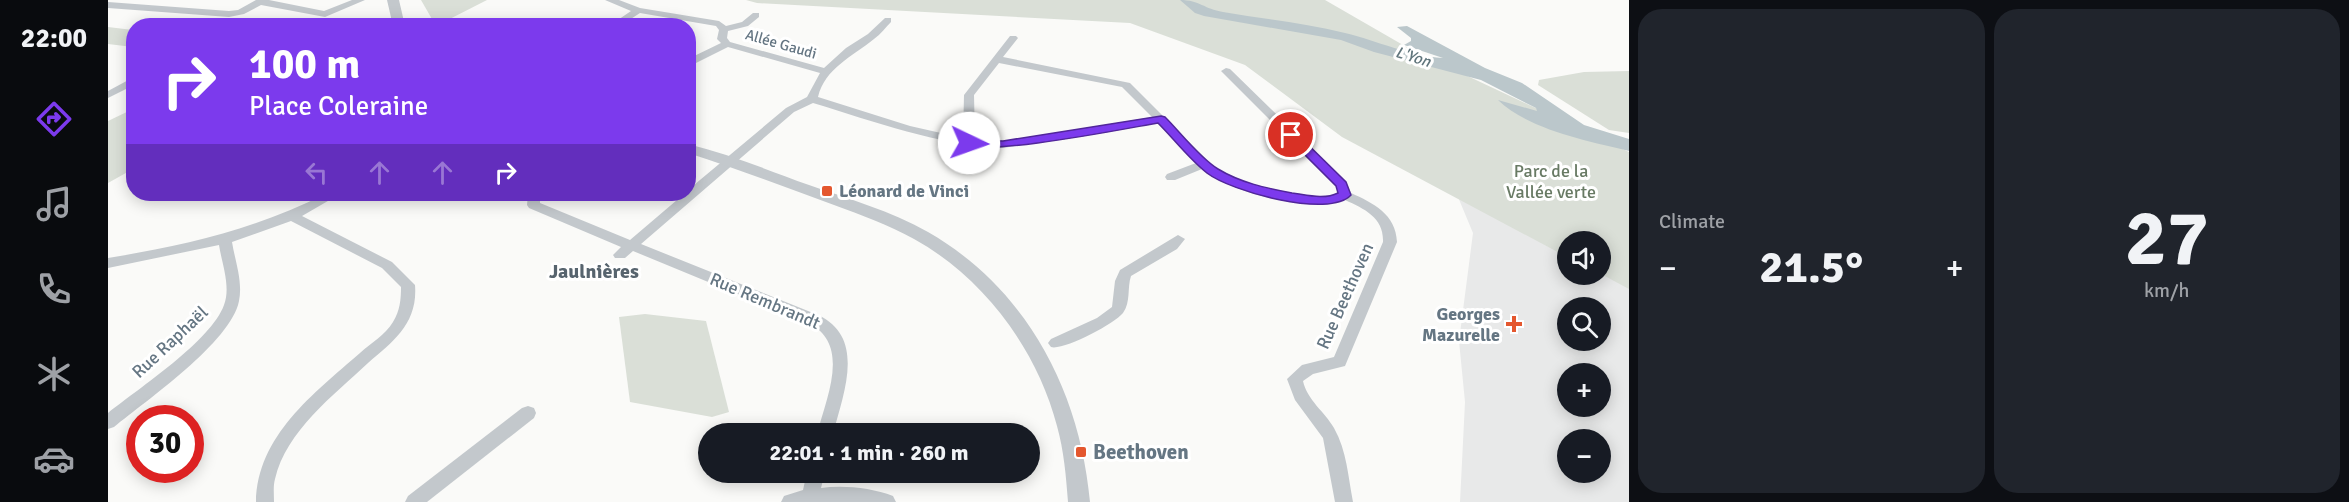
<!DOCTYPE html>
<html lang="en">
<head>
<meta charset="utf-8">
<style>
	:root { --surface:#171b24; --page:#20242c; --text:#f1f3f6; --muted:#9ea1a6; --accent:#7c3aed }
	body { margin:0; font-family:Signika,sans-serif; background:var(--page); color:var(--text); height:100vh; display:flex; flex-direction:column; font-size:22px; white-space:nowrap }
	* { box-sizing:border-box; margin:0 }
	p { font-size:20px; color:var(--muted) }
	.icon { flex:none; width:33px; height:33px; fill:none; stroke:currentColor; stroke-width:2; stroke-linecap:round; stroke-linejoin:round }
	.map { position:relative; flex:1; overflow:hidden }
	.sheet { display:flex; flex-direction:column; gap:9px; padding:9px; background:#0d0f14; width:720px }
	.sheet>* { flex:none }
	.guide { position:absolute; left:18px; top:18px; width:570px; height:183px; border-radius:24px; box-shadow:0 3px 15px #0003; background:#7c3aed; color:#fff; overflow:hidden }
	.tools { position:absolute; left:1449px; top:231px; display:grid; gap:12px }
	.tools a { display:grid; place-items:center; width:54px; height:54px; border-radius:50%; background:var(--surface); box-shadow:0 3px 15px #0003; font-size:30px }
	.speed { position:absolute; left:18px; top:405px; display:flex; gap:12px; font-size:30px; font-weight:700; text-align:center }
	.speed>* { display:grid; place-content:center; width:78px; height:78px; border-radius:50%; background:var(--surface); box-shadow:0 3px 15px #0003; line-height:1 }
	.speed .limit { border:9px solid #d22; background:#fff; color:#111 }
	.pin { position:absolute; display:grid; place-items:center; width:51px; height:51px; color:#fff; margin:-26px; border:3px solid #fff; border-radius:50%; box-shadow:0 2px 6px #0007 }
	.me { position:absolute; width:66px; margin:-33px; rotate:93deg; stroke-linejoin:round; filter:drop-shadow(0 0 4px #0008) }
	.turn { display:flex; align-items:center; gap:21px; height:126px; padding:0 24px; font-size:27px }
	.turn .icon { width:78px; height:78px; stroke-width:2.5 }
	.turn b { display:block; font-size:42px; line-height:51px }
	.lanes { display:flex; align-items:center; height:57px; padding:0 24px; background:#0003; justify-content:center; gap:30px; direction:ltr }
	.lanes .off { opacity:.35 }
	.big { font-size:45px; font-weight:700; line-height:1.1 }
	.sheet .tile { flex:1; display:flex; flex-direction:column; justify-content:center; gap:9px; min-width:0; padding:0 21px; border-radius:24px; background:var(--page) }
	.sheet .dial { align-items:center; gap:0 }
	.dial b { font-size:78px; line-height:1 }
	.heat { display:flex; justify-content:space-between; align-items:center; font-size:33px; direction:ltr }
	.sheet .tiles { flex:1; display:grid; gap:9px; grid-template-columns:repeat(2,1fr) }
	.trip { position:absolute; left:590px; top:423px; width:342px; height:60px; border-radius:30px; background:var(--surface); box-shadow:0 3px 15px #0003; font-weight:700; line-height:60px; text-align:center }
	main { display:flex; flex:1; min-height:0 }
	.tab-bar { display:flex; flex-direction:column; width:108px; justify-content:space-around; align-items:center; background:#090b0e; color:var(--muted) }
	.tab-bar .icon { width:42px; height:42px }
	.tab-bar .on { color:var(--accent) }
	.tab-bar b { font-size:27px; color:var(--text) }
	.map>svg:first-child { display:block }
	.built { fill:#e8e9e9; fill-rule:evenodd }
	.green { fill:#dadfd7 }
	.water { fill:#bbc7cb }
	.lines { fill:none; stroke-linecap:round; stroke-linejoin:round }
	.minor { fill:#c3c8cc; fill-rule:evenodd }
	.tertiary { fill:#c3c8cc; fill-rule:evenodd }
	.route { fill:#7c3aed; stroke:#51269a; stroke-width:1.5 }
	.poi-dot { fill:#e4572e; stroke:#fff; stroke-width:2 }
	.labels { text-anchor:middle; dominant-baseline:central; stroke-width:6; stroke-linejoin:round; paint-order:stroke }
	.far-street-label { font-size:15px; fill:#657683; stroke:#fff }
	.far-water-label { font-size:16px; font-style:italic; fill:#60757c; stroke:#fff }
	.park-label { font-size:18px; fill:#687a64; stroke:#fff }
	.poi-label { font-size:18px; font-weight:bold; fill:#657683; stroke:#fff; text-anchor:start }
	.street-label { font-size:18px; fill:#657683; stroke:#fff }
	.neighbourhood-label { font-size:20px; font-weight:bold; fill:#57646e; stroke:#fff }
	.near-poi-label { font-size:21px; font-weight:bold; fill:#657683; stroke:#fff; text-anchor:start }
</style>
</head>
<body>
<main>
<nav class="tab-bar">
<b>22:00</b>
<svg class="icon on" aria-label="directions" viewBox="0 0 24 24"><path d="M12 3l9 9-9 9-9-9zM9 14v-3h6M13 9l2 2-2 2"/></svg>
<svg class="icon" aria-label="music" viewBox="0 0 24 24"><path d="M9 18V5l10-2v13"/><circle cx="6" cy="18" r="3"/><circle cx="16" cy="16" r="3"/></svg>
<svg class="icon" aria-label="phone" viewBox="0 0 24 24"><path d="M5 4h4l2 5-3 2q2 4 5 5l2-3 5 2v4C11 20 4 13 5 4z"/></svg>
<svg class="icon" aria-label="climate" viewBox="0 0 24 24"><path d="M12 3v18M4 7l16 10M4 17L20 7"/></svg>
<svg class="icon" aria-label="car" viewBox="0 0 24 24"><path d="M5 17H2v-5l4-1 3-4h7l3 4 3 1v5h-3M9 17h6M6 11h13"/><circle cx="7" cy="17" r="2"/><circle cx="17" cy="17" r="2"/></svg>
</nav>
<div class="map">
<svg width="1521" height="502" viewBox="0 0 1521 502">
	<rect width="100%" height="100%" fill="#fafaf8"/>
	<path class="built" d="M1521 178V502H1352L1357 402 1351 341 1365 233 1345 185ZM1460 242H1492V274H1460ZM1460 308H1492V340H1460ZM1460 374H1492V406H1460ZM1460 440H1492V472H1460Z"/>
	<g class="green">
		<path d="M313 0H379L328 26Z"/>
		<path d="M638 0H1217L1302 49 1521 152V289L1493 274 1492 242H1460L1459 257 1234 137 1137 65 1022 23 649 3Z"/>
		<path d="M0 27 25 30V47L0 44Z"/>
		<path d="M1521 71V133L1501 130 1430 85 1431 80 1476 72Z"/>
		<path d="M25 109V169L0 183V121Z"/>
		<path d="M537 314 598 321 621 412 604 417 522 402 511 317Z"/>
	</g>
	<path class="water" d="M1072 0C1092 0 1096 9 1115 12 1156 19 1197 23 1237 33 1270 41 1301 56 1335 58L1296 45 1303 41V38L1289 27 1299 26 1377 68 1414 83 1476 125 1521 139V151C1480 141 1421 130 1390 100L1429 111 1428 108 1373 80 1266 52 1233 40 1096 16 1087 13Z"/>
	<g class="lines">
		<g class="minor">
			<path d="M148 0H161L216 11 244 0H257L217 17 153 5 136 14 121 17 0 8V2L121 11 130 10Z"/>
			<path d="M497 0H511L532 8 611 21 618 26 634 22 645 13H651V17L640 26 620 31 619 38 622 42 716 68 738 48 760 34 777 18H783V22C778 27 773 34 766 39 744 57 717 68 710 97L802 126 855 138 856 95 902 36H908L910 38 895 57 1022 83 1107 168 1151 188 1206 196H1224L1230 193 1228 186 1113 71 1118 68 1122 69 1238 182 1243 193C1265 203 1288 214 1289 242L1237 366 1205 374 1195 381C1199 400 1217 412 1226 428 1239 451 1240 477 1245 502H1227L1215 438 1187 400 1179 379 1194 365 1226 357 1275 242C1276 218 1257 209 1237 200 1217 209 1167 200 1146 194 1129 189 1114 181 1099 174L1094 169 1067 180H1059L1057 177 1059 174 1088 163 1049 123 895 148C829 145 768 122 705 103L686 112 533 244 710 315C759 338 735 394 725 434H709C718 398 744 344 700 323L525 251 517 258H507L505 255 513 247 421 208 419 205 420 194H432V203L522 240 576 194H580V190L678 108 699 97 712 73 620 47 580 67V59L613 43 609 39 611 30 608 26 532 13 512 26H501L523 11ZM891 63 1014 87 1044 117 895 142 867 140 866 95Z"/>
			<path d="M26 77V85L0 98V91Z"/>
			<path d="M217 194H232L194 216 284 262 307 285C310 323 286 341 260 363 226 395 178 431 167 479 165 486 166 495 166 502H148C149 436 206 393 252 353 263 343 277 335 285 322 292 311 293 299 293 287L274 268 183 221 124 242C127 261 135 281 131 301 123 342 39 400 6 427L0 429V413C31 388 103 341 116 305 123 287 114 264 111 245L0 268V258C76 246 148 229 217 194Z"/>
			<path d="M1070 235 1077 239 1069 249 1023 276C1019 288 1023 302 1015 313 1006 324 955 351 943 347L940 343 943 339 989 318 1004 307 1007 281 1012 270Z"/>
			<path d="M420 406 426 408 428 413 426 418 319 502H297L300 496 414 408Z"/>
			<path d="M699 472H717L713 488C736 485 764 488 785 496L788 502H673L676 496 695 490Z"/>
		</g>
		<g class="tertiary">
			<path d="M279 0H291L297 26H285Z"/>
			<path d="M580 144C621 154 662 171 701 185 741 199 783 211 820 232 919 289 972 391 982 502H960C958 476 956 451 949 426 929 349 875 277 806 239 781 225 753 215 726 205 678 187 629 169 580 153Z"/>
		</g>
	</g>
	<path class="route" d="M1053 116 1057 117C1072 132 1092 158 1110 169 1133 183 1158 188 1184 193 1199 195 1216 200 1230 193L1228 186 1177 135 1183 131 1187 132 1238 182 1243 195C1221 219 1122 191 1099 173 1081 159 1066 139 1050 123 1020 128 872 158 855 143L861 140 895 141Z"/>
	<g class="poi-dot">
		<rect x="713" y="185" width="12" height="12" rx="3"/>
		<path d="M1403 315h6v6h6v6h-6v6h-6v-6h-6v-6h6z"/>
		<rect x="967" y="446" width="12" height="12" rx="3"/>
	</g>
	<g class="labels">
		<g class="far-street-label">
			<text transform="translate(673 44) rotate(16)">Allée Gaudi</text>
		</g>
		<g class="far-water-label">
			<text transform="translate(1305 57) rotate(17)">L'Yon</text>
		</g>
		<g class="park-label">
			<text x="1443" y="171">Parc de la<tspan x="1443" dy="21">Vallée verte</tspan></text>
		</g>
		<g class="poi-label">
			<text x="731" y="191">Léonard de Vinci</text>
			<text x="1392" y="314" text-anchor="end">Georges<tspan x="1392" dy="21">Mazurelle</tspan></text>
		</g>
		<g class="street-label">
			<text transform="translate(1237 296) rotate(-66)">Rue Beethoven</text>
			<text transform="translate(657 301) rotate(23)">Rue Rembrandt</text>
			<text transform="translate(62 342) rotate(-43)">Rue Raphaël</text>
		</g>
		<g class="neighbourhood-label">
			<text x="486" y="271">Jaulnières</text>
		</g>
		<g class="near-poi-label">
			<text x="985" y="452">Beethoven</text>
		</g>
	</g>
</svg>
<div class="tools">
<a><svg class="icon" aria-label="sound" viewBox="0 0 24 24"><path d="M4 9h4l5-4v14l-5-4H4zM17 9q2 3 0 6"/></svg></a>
<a><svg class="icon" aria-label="search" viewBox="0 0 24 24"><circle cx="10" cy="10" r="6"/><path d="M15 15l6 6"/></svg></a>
<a>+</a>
<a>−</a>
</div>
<div class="speed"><div class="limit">30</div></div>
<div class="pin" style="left:1183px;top:135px;background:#d93025"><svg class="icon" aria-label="arrive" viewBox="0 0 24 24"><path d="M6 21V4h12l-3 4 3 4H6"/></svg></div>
<svg class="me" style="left:861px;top:143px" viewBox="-20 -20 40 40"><circle r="19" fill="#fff"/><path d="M0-13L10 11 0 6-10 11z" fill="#7c3aed"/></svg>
<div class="trip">22:01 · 1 min · 260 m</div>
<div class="guide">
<div class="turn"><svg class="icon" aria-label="right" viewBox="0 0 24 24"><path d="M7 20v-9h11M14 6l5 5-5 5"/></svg><div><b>100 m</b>Place Coleraine</div></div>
<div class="lanes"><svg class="icon off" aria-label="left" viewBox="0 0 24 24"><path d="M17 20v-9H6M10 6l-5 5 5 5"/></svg><svg class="icon off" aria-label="ahead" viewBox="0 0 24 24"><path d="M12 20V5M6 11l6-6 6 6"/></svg><svg class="icon off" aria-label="ahead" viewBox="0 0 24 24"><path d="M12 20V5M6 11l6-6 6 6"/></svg><svg class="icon" aria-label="right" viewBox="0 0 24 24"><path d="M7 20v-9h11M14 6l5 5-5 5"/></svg></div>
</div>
</div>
<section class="sheet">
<div class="tiles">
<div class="tile"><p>Climate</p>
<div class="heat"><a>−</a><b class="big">21.5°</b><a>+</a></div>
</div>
<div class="tile dial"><b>27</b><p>km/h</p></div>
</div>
</section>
</main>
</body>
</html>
